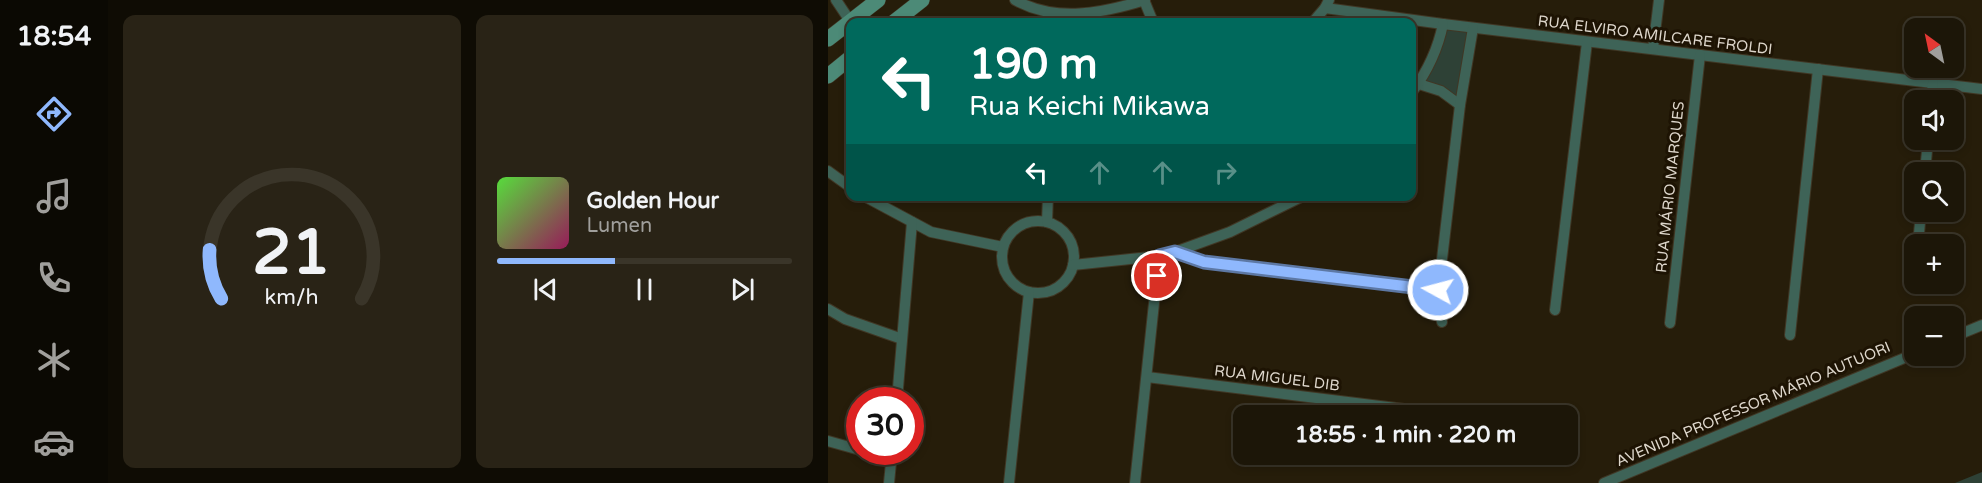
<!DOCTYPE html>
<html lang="pt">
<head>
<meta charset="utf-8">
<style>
	:root { --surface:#1c1608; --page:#292316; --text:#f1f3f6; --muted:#a09f9c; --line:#3a3529; --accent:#8fb8fd }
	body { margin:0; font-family:"Varela Round",sans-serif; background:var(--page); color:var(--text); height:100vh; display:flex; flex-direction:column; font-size:22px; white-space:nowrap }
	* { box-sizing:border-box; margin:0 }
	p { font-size:20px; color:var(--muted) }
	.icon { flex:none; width:33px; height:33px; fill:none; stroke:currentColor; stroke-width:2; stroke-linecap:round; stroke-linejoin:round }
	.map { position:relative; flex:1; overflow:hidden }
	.details { display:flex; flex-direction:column; gap:15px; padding:15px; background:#0f0c04; width:720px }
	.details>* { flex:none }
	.top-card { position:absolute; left:18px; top:18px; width:570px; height:183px; border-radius:12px; box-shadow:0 3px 9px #0003,0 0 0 2px var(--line); background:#00695c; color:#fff; overflow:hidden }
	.needle { width:39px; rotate:327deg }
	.fabs { position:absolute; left:1076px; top:18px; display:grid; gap:12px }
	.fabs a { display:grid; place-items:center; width:60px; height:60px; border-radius:12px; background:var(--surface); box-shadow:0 3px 9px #0003,0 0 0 2px var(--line); font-size:30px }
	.speed { position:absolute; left:18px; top:387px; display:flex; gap:12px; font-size:30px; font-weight:700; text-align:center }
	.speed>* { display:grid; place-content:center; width:78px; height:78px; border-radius:50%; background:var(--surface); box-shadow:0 3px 9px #0003,0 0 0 2px var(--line); line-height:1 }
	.speed .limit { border:9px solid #d22; background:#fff; color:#111 }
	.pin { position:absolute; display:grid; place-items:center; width:51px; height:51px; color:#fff; margin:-26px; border:3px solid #fff; border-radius:50%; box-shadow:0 2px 6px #0007 }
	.me { position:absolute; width:66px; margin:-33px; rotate:277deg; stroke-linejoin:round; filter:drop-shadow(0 0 4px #0008) }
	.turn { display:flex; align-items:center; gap:21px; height:126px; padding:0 24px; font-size:27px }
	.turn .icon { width:78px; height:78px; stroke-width:2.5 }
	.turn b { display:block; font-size:42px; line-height:51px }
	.lanes { display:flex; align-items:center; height:57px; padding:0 24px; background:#0003; justify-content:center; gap:30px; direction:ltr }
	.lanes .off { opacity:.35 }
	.details .widget { flex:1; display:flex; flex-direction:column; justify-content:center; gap:9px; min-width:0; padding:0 21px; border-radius:12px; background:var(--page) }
	.details .dial { align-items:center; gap:0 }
	.dial svg { height:156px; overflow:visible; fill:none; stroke:var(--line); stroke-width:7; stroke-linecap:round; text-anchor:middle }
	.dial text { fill:var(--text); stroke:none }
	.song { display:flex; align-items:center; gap:18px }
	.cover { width:72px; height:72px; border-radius:9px; background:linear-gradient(135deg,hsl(110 70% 55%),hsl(330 70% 35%)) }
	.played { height:6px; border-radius:3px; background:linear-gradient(90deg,var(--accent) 40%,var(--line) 40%) }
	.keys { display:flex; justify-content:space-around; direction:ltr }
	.details .tiles { flex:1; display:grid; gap:15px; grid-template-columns:repeat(2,1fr) }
	.trip { position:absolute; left:405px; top:405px; width:345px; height:60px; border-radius:12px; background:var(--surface); box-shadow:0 3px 9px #0003,0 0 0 2px var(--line); font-weight:800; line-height:60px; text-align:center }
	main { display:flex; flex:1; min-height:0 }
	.menu { display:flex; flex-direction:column; width:108px; justify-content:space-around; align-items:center; background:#0b0903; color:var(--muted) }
	.menu .icon { width:42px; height:42px }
	.menu .active { color:var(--accent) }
	.menu b { font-size:27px; color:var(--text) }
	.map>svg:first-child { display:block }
	.green { fill:#2e4136 }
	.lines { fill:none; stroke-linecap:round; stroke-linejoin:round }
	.street-casing { stroke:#403725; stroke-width:12 }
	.secondary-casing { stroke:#403725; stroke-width:16 }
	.street { stroke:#3e6357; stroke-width:10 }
	.secondary { stroke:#4c8a77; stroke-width:15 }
	.route-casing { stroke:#5d78a4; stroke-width:15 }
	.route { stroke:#8fb8fd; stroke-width:10 }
	.labels { text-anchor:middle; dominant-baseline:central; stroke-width:6; stroke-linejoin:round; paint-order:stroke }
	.street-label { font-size:15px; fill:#ddd6cb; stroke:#1d1303 }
</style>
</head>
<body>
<main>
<nav class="menu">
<b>18:54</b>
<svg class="icon active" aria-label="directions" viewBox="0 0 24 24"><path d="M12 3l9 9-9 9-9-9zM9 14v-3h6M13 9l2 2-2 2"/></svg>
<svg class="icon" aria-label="music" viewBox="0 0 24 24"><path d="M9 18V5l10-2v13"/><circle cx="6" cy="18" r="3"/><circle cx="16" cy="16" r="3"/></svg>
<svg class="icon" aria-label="phone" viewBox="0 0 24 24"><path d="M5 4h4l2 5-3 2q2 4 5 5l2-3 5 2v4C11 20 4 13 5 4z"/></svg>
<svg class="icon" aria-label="climate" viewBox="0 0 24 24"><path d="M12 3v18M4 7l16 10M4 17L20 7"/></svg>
<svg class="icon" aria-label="car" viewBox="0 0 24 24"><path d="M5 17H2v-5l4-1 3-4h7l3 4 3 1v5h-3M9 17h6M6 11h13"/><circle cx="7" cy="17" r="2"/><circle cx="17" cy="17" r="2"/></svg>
</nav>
<section class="details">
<div class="tiles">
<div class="widget dial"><svg viewBox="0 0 100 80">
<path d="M14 69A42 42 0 1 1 86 69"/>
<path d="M14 69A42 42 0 0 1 8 44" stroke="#8fb8fd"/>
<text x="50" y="56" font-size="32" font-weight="700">21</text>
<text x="50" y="72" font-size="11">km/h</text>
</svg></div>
<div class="widget">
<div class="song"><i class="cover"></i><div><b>Golden Hour</b><p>Lumen</p></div></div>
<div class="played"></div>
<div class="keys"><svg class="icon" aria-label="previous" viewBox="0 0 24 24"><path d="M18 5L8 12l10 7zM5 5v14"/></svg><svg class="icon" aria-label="pause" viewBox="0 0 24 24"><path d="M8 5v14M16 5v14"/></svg><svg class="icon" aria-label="next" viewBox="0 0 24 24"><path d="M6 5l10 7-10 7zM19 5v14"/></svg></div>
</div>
</div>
</section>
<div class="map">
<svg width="1154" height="483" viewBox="0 0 1154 483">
	<rect width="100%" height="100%" fill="#261d0a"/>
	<g class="green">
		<path d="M616 25 644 28 632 104 592 83Z"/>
		<path d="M1154 472V483H1127Z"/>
	</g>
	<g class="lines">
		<g class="street-casing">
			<g id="street">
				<path d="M8 0 22 21"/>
				<path d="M187 0C228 23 275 13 317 0"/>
				<path d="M316 0 325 22"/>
				<path d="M497 8 615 24 1154 89"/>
				<path d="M485 22 497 8 501 0"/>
				<path d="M825 49 831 0"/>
				<path d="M591 84 613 91 632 105"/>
				<path d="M584 92C599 72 610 49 615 24"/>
				<path d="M1103 100 1105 83"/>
				<path d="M0 171 22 187"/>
				<path d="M1097 172 1100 140"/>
				<path d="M36 196 103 232 175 247"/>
				<circle cx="210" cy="257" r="36"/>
				<path d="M219 222 220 196"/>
				<path d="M1090 244 1093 212"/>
				<path d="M347 252 376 262 610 290"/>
				<path d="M245 265 331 256 347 252 402 232 475 196"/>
				<path d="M1086 284V282"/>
				<path d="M0 309 17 319 74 339"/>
				<path d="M727 310 759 42"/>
				<path d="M614 322 609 302 632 105 645 28"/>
				<path d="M842 323 872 55"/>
				<path d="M962 335 990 69"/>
				<path d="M1125 337 1154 325"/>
				<path d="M319 377 576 409"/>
				<path d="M69 400 84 222"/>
				<path d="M0 441 32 450"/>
				<path d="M35 452 63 460"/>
				<path d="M61 483 64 452"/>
				<path d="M181 483 201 292"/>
				<path d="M307 483 331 256"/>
				<path d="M776 483 1086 354"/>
			</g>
		</g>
		<g class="secondary-casing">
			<g id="secondary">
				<path d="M66 22 94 0"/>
				<path d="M0 39 50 0"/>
				<path d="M0 76 22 58"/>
			</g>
		</g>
		<use href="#street" class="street"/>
		<use href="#secondary" class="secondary"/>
	</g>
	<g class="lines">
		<g class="route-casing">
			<path id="route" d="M329 276 331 256 347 252 376 262 610 290"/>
		</g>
		<use href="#route" class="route"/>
	</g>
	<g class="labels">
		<g class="street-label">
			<text transform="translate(827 35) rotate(7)">RUA ELVIRO AMILCARE FROLDI</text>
			<text transform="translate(842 187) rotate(-84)">RUA MÁRIO MARQUES</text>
			<text transform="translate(449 378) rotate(7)">RUA MIGUEL DIB</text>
			<text transform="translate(925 404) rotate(-23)">AVENIDA PROFESSOR MÁRIO AUTUORI</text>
		</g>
	</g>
</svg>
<div class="fabs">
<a><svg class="needle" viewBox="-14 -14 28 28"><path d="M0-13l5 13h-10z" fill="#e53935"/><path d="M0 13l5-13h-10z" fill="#a09f9c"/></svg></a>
<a><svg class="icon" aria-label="sound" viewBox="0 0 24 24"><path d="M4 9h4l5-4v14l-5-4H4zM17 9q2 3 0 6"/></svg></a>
<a><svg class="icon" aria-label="search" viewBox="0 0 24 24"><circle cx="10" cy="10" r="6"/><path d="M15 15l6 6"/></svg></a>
<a>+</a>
<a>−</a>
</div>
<div class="speed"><div class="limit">30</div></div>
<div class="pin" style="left:329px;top:276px;background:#d93025"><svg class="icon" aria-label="arrive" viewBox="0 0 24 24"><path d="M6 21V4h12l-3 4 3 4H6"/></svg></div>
<svg class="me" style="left:610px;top:290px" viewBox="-20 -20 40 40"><circle r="17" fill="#8fb8fd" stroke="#fff" stroke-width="3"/><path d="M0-11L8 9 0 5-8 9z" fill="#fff"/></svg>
<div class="trip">18:55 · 1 min · 220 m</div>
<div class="top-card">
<div class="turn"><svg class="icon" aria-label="left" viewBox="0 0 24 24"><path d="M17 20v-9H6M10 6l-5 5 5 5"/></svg><div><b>190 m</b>Rua Keichi Mikawa</div></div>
<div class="lanes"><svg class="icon" aria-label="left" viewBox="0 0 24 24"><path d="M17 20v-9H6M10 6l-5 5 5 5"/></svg><svg class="icon off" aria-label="ahead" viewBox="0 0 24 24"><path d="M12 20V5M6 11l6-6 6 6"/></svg><svg class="icon off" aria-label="ahead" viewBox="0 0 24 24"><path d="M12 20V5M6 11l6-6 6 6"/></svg><svg class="icon off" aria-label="right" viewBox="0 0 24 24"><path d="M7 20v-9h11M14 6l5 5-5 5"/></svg></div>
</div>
</div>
</main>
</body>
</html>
